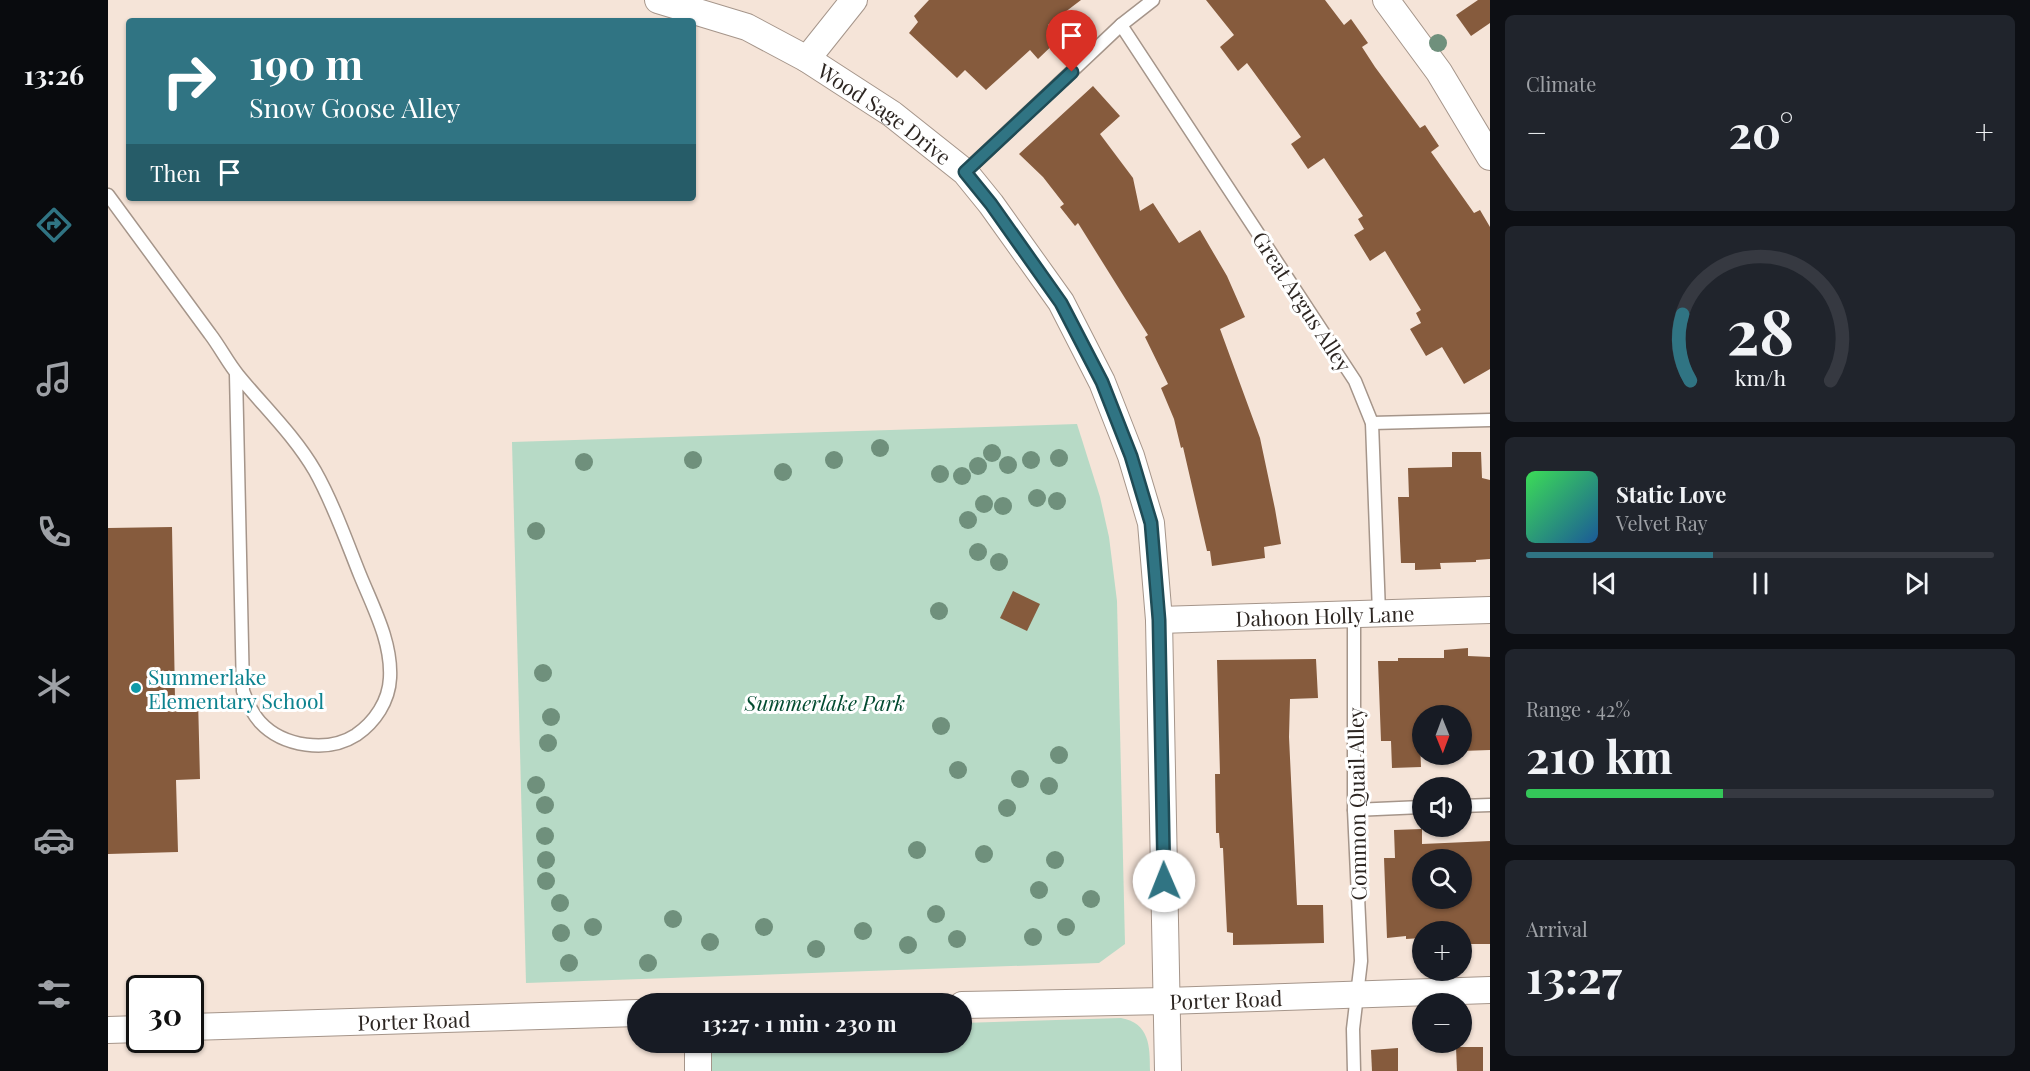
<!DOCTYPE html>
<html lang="en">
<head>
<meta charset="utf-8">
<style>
	:root { --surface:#171b24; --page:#20242c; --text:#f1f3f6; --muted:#9ea1a6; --line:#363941; --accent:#307483 }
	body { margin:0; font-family:"Playfair Display",serif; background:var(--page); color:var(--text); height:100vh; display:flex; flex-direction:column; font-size:22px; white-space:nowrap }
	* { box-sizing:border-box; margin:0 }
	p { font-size:20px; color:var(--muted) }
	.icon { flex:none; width:33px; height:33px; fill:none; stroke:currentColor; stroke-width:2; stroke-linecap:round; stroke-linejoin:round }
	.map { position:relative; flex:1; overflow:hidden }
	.side { display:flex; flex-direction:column; gap:15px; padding:15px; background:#0d0f14; width:540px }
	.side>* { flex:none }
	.banner { position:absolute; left:18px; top:18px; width:570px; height:183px; border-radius:6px; box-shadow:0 2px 4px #0004; background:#307483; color:#fff; overflow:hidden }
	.needle { width:39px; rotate:179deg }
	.controls { position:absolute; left:1304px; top:705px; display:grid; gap:12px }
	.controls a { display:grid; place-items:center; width:60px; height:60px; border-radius:50%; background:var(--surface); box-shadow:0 2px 4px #0004; font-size:30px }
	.speed { position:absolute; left:18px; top:975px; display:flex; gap:12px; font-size:30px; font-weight:700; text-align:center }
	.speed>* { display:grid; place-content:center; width:78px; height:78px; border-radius:50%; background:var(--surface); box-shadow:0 2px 4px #0004; line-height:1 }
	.speed .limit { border:3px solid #111; border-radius:9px; background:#fff; color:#111 }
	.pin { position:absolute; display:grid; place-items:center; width:51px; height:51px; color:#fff; margin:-62px -26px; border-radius:50% 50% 50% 0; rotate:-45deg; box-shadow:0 0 6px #0007 }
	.pin .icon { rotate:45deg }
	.me { position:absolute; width:66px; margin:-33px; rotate:359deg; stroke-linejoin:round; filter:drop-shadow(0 0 4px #0008) }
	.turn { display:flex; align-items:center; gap:21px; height:126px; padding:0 24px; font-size:27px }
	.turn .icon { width:78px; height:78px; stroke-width:2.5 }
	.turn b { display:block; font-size:42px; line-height:51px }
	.then { display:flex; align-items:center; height:57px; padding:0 24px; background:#0003; gap:12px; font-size:22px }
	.big { font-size:45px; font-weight:700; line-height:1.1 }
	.side .tile { flex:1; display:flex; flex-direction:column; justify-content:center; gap:9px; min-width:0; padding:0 21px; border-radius:9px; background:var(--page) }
	.side .dial { align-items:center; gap:0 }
	.dial svg { height:156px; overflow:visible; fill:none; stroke:var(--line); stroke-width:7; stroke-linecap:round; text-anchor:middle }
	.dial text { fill:var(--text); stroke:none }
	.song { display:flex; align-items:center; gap:18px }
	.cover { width:72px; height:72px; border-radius:9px; background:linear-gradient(135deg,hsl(130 70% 55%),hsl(210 70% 35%)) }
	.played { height:6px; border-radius:3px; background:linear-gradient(90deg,var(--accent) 40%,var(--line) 40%) }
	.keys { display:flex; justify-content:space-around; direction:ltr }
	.heat { display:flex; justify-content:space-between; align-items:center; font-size:33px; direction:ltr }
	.charge { height:9px; border-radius:4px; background:linear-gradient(90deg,#34c759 42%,var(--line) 0) }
	.trip { position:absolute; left:519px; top:993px; width:345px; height:60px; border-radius:30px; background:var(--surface); box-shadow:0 2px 4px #0004; font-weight:700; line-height:60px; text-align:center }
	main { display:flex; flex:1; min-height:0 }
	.tabs { display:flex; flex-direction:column; width:108px; justify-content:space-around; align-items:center; background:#090b0e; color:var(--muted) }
	.tabs .icon { width:42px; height:42px }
	.tabs .current { color:var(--accent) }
	.tabs b { font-size:27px; color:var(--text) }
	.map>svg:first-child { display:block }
	.green { fill:#b7dac6 }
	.building { fill:#865b3d; fill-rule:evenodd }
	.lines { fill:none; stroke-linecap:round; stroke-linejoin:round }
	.lane-casing { stroke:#a5958a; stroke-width:15 }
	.street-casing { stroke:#a5958a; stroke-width:28 }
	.lane { stroke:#fff; stroke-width:12 }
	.street { stroke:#fff; stroke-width:26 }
	.tree { fill:#6f907c }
	.route-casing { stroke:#1f4b55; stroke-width:15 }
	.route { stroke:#307483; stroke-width:10 }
	.culture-dot { fill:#0f9aa8; stroke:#fff; stroke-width:2 }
	.labels { text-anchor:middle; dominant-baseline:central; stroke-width:6; stroke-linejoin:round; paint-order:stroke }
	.street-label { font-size:21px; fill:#2d2622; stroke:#fff }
	.culture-label { font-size:21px; fill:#0d838f; stroke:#fff; text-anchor:start }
	.park-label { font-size:21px; font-style:italic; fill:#024b30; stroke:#fff }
</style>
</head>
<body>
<main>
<nav class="tabs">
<b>13:26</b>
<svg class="icon current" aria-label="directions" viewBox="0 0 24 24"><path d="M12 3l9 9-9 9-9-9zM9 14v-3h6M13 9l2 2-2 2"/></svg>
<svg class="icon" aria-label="music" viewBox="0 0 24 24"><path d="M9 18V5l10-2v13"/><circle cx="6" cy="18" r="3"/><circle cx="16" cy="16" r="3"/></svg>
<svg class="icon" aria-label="phone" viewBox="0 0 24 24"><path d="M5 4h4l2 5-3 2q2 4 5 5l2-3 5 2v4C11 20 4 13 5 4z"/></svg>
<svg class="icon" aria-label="climate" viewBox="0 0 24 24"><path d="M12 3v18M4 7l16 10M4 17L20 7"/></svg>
<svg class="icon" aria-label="car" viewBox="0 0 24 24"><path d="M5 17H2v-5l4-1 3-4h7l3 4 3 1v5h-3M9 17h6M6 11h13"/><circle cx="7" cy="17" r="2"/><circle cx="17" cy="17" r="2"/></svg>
<svg class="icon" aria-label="filters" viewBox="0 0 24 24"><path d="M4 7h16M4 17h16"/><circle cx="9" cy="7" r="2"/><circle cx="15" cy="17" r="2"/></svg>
</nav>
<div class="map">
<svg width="1382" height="1071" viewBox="0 0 1382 1071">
	<rect width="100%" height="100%" fill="#f5e4d8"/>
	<g class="green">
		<path d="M969 424 992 497 1001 537 1009 601 1017 944 991 963 418 983 404 442Z"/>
		<path d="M1013 1018C1042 1023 1042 1047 1042 1071H599L602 1046 604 1043 854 1042V1023Z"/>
	</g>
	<g class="building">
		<path d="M821 0H973L940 25 952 38 930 59 922 50 878 90 857 70 849 78 801 33 810 22 806 16Z"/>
		<path d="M1098 0H1217L1236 25 1243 19 1260 43 1254 47 1267 67 1312 128 1317 125 1331 146 1323 152 1366 213 1372 210 1382 227V369L1356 384 1334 347 1318 356 1302 329 1313 323 1308 313 1313 310 1277 251 1262 261 1246 235 1256 229 1250 219 1255 216 1216 158 1200 169 1183 144 1193 137 1139 63 1130 71 1112 47 1126 35Z"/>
		<path d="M1370 0H1382V23L1363 36 1348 15Z"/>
		<path d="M985 86 1012 116 992 134 1025 178 1032 211 1045 203 1071 243 1092 230 1119 276 1137 317 1112 329 1152 438 1167 509 1173 544 1156 547 1157 558 1104 566 1102 551H1099L1075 447 1073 448 1066 419 1053 388 1060 384 1037 337 1040 335 970 223 967 226 952 207 956 204 935 177 911 154Z"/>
		<path d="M1344 452H1373L1374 478 1382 480V559L1368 560V562L1332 563 1333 569 1307 570V563H1293L1290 497H1301L1300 468 1344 467Z"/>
		<path d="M64 527 67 699 90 698 92 779 68 780 70 852 0 854V528Z"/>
		<path d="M905 591 932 604 919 631 892 618Z"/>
		<path d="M1360 648V656L1382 657V750L1353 751V716H1311L1313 767 1284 768 1283 741H1273L1270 661H1290V658H1336V650Z"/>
		<path d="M1208 659 1210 698 1182 699 1181 737 1189 905H1215L1216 943 1125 945V933L1119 932 1115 848H1112L1111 833H1108L1107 774H1112L1109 660Z"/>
		<path d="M1314 829V844L1382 841V944H1353V932H1314V938L1298 939V936L1279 938 1276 858H1287L1286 830ZM1314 860H1353V898H1314Z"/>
		<path d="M1348 1047H1375V1071H1349Z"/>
		<path d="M1290 1048V1071H1264L1263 1050Z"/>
	</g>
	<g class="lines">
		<g class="lane-casing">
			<g id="lane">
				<path d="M1013 25 1247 381 1264 423 1271 613"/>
				<path d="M857 172 1013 25 1045 0"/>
				<path d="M0 195C34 242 68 288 102 334 112 347 120 363 130 375 156 407 186 435 207 471 225 503 238 540 252 575 265 607 284 642 282 678 281 701 267 722 248 735 220 753 175 747 152 722 144 713 139 702 135 691L128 374"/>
				<path d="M1264 423 1382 420"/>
				<path d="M1353 806 1382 805"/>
				<path d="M1246 810 1314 807"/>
				<path d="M1246 1071 1245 1029 1253 961 1246 810V613"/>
			</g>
		</g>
		<g class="street-casing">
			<g id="street">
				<path id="s1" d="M550 0 639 27 699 59 784 114 857 172 883 204 953 302 994 382 1023 456 1043 523 1051 620 1060 1071"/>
				<path d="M1278 0 1331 72 1382 157"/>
				<path d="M699 59 746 0"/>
				<path id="s2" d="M1051 620 1382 610"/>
				<path id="s3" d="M854 1005 1058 1001 1382 990"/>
				<path id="s4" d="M82 1027 530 1013"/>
				<path d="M0 1030 32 1029"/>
				<path d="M590 1042V1071"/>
			</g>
		</g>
		<use href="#lane" class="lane"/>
		<use href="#street" class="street"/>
	</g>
	<g class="tree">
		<circle cx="1330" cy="43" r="9"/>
		<circle cx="772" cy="448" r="9"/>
		<circle cx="884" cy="453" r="9"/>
		<circle cx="951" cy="458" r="9"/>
		<circle cx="585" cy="460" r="9"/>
		<circle cx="726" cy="460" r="9"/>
		<circle cx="923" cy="460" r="9"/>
		<circle cx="476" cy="462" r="9"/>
		<circle cx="900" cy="465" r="9"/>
		<circle cx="870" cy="466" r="9"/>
		<circle cx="675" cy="472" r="9"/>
		<circle cx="832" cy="474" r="9"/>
		<circle cx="854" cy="476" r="9"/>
		<circle cx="929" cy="498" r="9"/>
		<circle cx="949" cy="501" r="9"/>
		<circle cx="876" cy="504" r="9"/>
		<circle cx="895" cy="506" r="9"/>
		<circle cx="860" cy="520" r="9"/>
		<circle cx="428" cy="531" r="9"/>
		<circle cx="870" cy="552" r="9"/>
		<circle cx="891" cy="562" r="9"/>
		<circle cx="831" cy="611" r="9"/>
		<circle cx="435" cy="673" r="9"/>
		<circle cx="443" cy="717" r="9"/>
		<circle cx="833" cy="726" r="9"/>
		<circle cx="440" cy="743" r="9"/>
		<circle cx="951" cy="755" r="9"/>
		<circle cx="850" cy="770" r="9"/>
		<circle cx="912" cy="779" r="9"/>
		<circle cx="428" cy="785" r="9"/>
		<circle cx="941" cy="786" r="9"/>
		<circle cx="437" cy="805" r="9"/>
		<circle cx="899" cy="808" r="9"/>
		<circle cx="437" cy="836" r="9"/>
		<circle cx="809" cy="850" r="9"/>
		<circle cx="876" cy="854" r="9"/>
		<circle cx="438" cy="860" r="9"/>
		<circle cx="947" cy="860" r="9"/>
		<circle cx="438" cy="881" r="9"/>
		<circle cx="931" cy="890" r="9"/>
		<circle cx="983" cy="899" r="9"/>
		<circle cx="452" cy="903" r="9"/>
		<circle cx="828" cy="914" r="9"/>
		<circle cx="565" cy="919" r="9"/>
		<circle cx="485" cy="927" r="9"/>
		<circle cx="656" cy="927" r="9"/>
		<circle cx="958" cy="927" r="9"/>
		<circle cx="755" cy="931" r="9"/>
		<circle cx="453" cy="933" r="9"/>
		<circle cx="925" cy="937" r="9"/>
		<circle cx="849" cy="939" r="9"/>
		<circle cx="602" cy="942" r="9"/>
		<circle cx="800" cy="945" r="9"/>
		<circle cx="708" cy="949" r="9"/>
		<circle cx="461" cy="963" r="9"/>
		<circle cx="540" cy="963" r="9"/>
	</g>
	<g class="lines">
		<g class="route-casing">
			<path id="route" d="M964 72 857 172 883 204 953 303 994 382 1023 456 1043 523 1051 620 1056 881"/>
		</g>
		<use href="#route" class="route"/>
	</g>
	<circle class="culture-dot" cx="28" cy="688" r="6"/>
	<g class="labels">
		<g class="street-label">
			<text stroke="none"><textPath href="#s1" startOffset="256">Wood Sage Drive</textPath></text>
			<text transform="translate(1195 301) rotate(57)">Great Argus Alley</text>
			<text stroke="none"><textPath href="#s2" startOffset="166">Dahoon Holly Lane</textPath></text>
			<text transform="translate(1248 804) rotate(-91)">Common Quail Alley</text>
			<text stroke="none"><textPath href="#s3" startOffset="264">Porter Road</textPath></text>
			<text stroke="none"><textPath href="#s4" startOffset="224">Porter Road</textPath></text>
		</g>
		<g class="culture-label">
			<text x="40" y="676">Summerlake<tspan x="40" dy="24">Elementary School</tspan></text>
		</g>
		<g class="park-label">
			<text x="717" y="702">Summerlake Park</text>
		</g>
	</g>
</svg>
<div class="controls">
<a><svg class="needle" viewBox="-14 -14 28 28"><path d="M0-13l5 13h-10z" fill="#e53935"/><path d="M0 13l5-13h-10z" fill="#9ea1a6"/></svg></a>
<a><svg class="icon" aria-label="sound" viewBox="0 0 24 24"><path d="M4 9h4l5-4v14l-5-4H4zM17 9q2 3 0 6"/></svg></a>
<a><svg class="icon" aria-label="search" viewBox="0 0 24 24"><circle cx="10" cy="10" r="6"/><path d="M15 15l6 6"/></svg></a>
<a>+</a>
<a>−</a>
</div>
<div class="speed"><div class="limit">30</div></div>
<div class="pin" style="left:964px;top:72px;background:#d93025"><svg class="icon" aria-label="arrive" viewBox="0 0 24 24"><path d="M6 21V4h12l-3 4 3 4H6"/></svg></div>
<svg class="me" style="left:1056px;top:881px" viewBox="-20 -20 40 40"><circle r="19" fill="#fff"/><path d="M0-13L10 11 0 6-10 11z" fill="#307483"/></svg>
<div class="trip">13:27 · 1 min · 230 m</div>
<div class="banner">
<div class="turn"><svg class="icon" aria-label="right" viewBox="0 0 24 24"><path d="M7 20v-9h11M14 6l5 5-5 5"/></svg><div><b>190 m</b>Snow Goose Alley</div></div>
<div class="then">Then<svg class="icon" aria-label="arrive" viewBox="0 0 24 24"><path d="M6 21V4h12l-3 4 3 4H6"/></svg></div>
</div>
</div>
<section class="side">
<div class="tile"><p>Climate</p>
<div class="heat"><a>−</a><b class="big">20°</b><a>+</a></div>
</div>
<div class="tile dial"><svg viewBox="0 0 100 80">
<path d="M14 69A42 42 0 1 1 86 69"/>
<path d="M14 69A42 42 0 0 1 10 35" stroke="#307483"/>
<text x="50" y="56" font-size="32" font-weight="700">28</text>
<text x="50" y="72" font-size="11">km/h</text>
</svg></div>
<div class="tile">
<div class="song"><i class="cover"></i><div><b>Static Love</b><p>Velvet Ray</p></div></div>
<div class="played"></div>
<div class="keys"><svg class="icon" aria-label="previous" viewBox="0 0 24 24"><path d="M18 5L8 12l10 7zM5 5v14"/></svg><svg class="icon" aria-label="pause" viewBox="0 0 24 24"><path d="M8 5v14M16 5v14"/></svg><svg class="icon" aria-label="next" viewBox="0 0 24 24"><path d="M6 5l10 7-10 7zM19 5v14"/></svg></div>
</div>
<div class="tile"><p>Range · 42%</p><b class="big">210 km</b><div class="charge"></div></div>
<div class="tile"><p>Arrival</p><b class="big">13:27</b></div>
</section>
</main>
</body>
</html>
